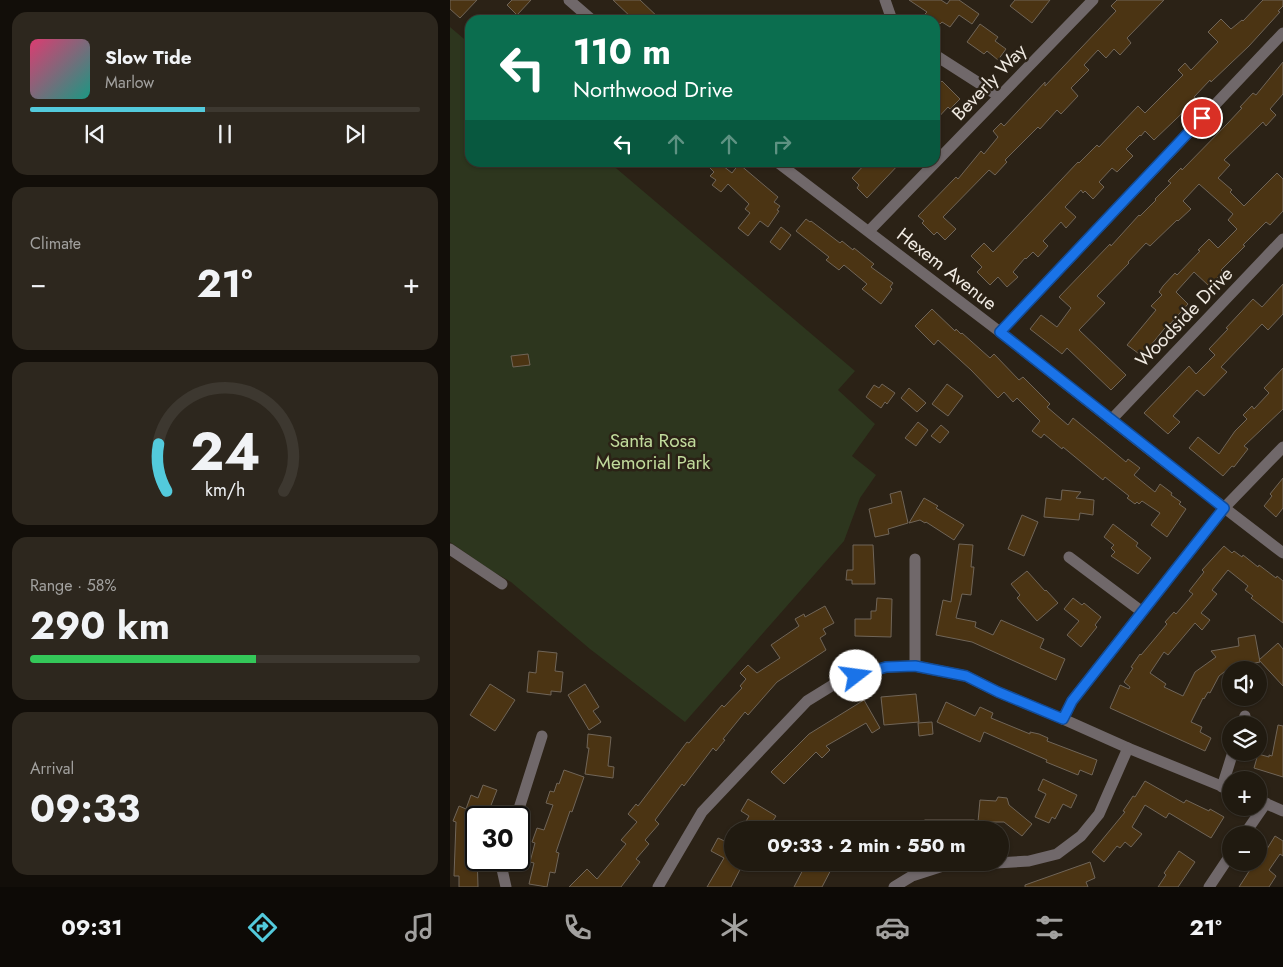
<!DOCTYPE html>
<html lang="en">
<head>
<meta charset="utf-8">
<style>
	:root { --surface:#201a10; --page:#2d271e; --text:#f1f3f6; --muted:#a2a19f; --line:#3d3830; --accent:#53cadc }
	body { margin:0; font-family:Jost,sans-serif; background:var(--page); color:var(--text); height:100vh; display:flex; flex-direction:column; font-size:19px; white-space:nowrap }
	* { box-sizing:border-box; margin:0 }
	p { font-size:16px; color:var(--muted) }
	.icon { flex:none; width:28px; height:28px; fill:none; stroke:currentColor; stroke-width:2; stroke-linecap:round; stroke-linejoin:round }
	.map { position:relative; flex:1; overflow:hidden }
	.sheet { display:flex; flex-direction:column; gap:12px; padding:12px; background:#120e09; width:450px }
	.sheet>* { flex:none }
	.hud { position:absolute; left:15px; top:15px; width:475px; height:152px; border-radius:15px; box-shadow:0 1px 4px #0004,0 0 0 1px var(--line); background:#0b6e4f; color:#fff; overflow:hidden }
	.tools { position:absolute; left:772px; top:661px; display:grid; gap:10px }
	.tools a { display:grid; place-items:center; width:45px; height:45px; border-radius:50%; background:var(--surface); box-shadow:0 1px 4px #0004,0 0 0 1px var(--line); font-size:25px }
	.speed { position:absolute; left:15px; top:806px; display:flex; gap:10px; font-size:25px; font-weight:700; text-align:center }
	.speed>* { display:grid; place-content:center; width:65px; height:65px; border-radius:50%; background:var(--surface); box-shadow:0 1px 4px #0004,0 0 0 1px var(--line); line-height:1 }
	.speed .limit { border:2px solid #111; border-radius:8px; background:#fff; color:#111 }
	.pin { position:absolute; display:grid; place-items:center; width:42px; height:42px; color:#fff; margin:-21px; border:2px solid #fff; border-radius:50%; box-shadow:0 1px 5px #0007 }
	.me { position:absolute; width:55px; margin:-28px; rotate:75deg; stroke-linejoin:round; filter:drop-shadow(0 0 4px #0008) }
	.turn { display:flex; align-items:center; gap:18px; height:105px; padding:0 25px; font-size:22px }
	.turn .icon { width:65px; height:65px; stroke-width:2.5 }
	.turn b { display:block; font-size:35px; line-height:42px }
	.lanes { display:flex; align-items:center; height:48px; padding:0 25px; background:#0003; justify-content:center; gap:25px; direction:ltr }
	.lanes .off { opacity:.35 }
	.big { font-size:38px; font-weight:700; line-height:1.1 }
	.sheet .tile { flex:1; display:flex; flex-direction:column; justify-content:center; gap:8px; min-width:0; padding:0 18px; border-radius:15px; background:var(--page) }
	.sheet .dial { align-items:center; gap:0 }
	.dial svg { height:130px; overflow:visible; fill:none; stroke:var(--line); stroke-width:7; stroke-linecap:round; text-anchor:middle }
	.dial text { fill:var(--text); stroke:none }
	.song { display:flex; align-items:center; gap:15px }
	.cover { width:60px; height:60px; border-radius:8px; background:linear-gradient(135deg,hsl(340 70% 55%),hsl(170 70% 35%)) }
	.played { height:5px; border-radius:2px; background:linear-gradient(90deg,var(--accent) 45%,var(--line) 45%) }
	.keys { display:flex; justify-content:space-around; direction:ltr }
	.heat { display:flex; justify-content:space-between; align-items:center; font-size:28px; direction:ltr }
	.charge { height:8px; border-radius:4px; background:linear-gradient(90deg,#34c759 58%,var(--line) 0) }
	.trip { position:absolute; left:274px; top:821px; width:285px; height:50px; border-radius:25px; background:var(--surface); box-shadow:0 1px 4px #0004,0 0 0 1px var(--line); font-weight:700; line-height:50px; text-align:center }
	.dock { display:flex; height:80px; justify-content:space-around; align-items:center; background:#0d0a06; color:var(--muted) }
	.dock .icon { width:35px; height:35px }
	.dock .selected { color:var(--accent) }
	.dock b { font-size:22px; color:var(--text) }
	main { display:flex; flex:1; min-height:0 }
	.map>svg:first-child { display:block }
	.green { fill:#2d361e }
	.building { fill:#4b3413; stroke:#706558 }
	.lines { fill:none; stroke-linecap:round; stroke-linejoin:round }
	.street { stroke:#70686a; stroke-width:11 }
	.route-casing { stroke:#114b97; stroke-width:12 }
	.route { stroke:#1a73e8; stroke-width:9 }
	.labels { text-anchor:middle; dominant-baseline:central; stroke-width:5; stroke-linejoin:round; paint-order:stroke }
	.street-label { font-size:19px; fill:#f0eae2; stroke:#2b2216 }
	.park-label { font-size:19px; fill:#c0da9b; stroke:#2b2216 }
</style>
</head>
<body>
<main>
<section class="sheet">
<div class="tile">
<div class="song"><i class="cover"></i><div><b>Slow Tide</b><p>Marlow</p></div></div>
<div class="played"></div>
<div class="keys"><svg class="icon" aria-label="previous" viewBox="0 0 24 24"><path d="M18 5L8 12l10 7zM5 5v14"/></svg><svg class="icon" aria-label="pause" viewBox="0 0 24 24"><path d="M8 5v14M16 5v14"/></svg><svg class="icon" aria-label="next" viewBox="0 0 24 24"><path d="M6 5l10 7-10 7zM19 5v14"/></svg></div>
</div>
<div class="tile"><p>Climate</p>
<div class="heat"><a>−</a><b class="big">21°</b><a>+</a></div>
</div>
<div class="tile dial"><svg viewBox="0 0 100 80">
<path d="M14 69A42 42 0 1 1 86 69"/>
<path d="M14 69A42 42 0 0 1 9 40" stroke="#53cadc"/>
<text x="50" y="56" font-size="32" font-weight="700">24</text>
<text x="50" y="72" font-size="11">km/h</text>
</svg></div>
<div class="tile"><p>Range · 58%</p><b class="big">290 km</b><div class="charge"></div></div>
<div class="tile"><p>Arrival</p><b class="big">09:33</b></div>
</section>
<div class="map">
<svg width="833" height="887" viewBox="0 0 833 887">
	<rect width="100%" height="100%" fill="#2b2216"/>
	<path class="green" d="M0 27 20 44V162L160 163 405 371 388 390 425 424 402 456 426 475 410 498 394 541 235 722 140 649 61 582 42 571 0 542Z"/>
	<g class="building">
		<path d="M0 0H27L10 18 0 9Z"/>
		<path d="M62 0H81L67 15 57 5Z"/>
		<path d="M163 0H190L211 20H184Z"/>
		<path d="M459 0H491L497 4 500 0H509L529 14 522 24 509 15 500 27 492 22 490 24 475 14 477 12Z"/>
		<path d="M565 0H600L582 23 560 6Z"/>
		<path d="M667 0H714L677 38 681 43 670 55 664 49 656 58 648 50 634 65 639 70 621 88 628 96 611 114 607 110 590 129 588 127 555 160 557 162 545 175 539 170 493 217 506 229 495 240 487 232 484 235 472 223 474 221 468 216 506 177 508 179 531 151 534 154 548 137 543 131 551 123 554 126 595 82V86L666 11 661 6Z"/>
		<path d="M813 0H833V6L828 11 830 12 799 46 761 82 760 80 744 97 747 99 704 140 695 131 691 136 690 135 676 149 683 156 667 172 662 168 649 182 654 187 643 199 635 191 633 193 631 190 615 207 626 217 616 228 611 222 593 241 598 246 588 257 583 252 576 259 575 258 563 272 568 277 557 287 548 277 540 285 527 272 532 267 521 256 534 243 543 252 628 162 629 163 647 145 649 147 688 106 695 113 733 75 728 70 735 63 741 70 768 42 758 32 771 19 781 29 792 20 793 21Z"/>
		<path d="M530 24 548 37 545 41 556 49 548 60 537 51 534 54 517 42Z"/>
		<path d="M833 62V94L820 109 826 115 816 126 813 122 774 160 780 165 768 178 782 190 780 192 794 206 827 173 833 179V211L820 225 816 222 793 245 795 246 771 270 773 272 759 286 744 272 726 292 738 304 720 324 719 323 692 356 677 345 706 310 701 306 712 295 709 292 713 286 725 273 727 275 750 251 748 250 759 239 768 248 787 229 778 220 783 214 749 184 733 201 741 209 728 221 727 220 700 246 696 243 678 262 679 263 647 296 655 303 629 330 676 375 661 390 617 348 612 354 580 329 591 315 607 327 621 308 609 297 660 244 661 246 689 215 690 216 706 200 705 199 721 183 718 181 731 168 732 170 777 124 792 108 790 107 803 93 806 95Z"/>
		<path d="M492 81 510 99 500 109 498 107 485 121V88Z"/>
		<path d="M254 162H268L282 173 289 164 328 197 324 202 330 206 327 210 329 211 318 227 310 221 298 236 288 228 300 213 295 209 299 204 278 184 271 192 262 185 266 180 260 176 264 172Z"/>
		<path d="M417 162H451L417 198 407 188 409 185 402 178Z"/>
		<path d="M356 219 360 222 361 221 390 243 392 241 403 250 404 248 424 264 421 267 443 283 440 287 442 289 431 304 412 289 417 284 394 265 389 270 376 260 379 257 346 231Z"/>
		<path d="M331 227 341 235 330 250 320 242Z"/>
		<path d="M833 284V314L818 330 812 324 771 367 777 372 754 396 747 390 723 416 730 422 718 434 694 413 739 366 746 374 765 355 759 349 778 329 776 328 803 299 812 307Z"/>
		<path d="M482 309 505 331 506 329 511 334 512 333 540 358 544 354 569 380 573 377 600 404 597 407 618 425 623 418 676 462 678 459 690 468 684 475 705 492 710 484 722 493 721 495 731 502 729 504 736 509 717 537 701 525 710 513 692 501 689 504 687 502 685 504 677 498 679 496 655 477 653 480 613 447 612 449 594 434 591 438 582 431 590 421 567 398 563 402 554 392 548 398 521 370 488 340 484 345 465 326Z"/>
		<path d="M78 354 80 365 63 367 61 356Z"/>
		<path d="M833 368V409L794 446 798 449 784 467 782 466 773 476 739 448 748 437 769 454 785 431 797 419 793 415 802 406 804 409 819 393 814 388Z"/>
		<path d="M432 384 445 393 437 404 435 402 431 408 416 397 424 385 429 388Z"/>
		<path d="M497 384 513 396 498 416 482 404Z"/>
		<path d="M459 388 476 403 467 412 451 398Z"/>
		<path d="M468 422 478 430 466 446 455 438Z"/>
		<path d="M491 425 499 432 490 443 481 436Z"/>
		<path d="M833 478V508L826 517 814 506 822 496 820 494Z"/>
		<path d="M612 490 631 492 626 498 644 500 643 515 630 513 629 520 594 517 596 498 611 500Z"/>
		<path d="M451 491 458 523 438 529 439 534 425 537 419 509 442 503 440 494Z"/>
		<path d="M474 498 488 506 486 508 514 525 504 540 476 522 475 523 470 520 459 523Z"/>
		<path d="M572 515 588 522 574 556 558 549Z"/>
		<path d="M663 524 688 543 686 546 701 558 688 574 661 556 665 552 661 548 664 545 654 537Z"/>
		<path d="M509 544 523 545 521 567H524L521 595 512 594 506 618 526 622 525 627 543 635 551 620 594 639 590 648 615 659 606 680 522 642 486 635 493 600 501 602Z"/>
		<path d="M403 545H423L425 584H402V580H396L397 570H403Z"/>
		<path d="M774 546 782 553 784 551 792 557 793 555 808 567 809 565 826 578 827 576 833 581V623L801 598 803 596 795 590 798 586 778 570 762 590 767 594 751 613 760 620 752 630 745 623 718 655 714 652 700 673 716 684 714 687 733 696 745 672 766 657 761 651 789 646 788 638 805 635 810 662 779 668 769 676 760 693 758 692 754 699 753 698 741 722 752 727 750 732 761 738 755 751 660 708 670 685 679 689 680 687 674 682 683 668 681 667 690 654 691 655 717 624 715 622 724 612 726 614 743 594 739 591 754 572 752 570Z"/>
		<path d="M577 571 595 591 596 590 608 603 587 621 567 598 570 595 561 584Z"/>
		<path d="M427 598 442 599 441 637 405 636V619H421V611H426Z"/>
		<path d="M623 598 632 605 634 603 651 617 645 625 647 627 631 647 617 635 629 621 614 609Z"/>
		<path d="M375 606 384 623 373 629 376 634 370 638 376 650 327 682 298 715 295 712 273 739 275 740 266 751 263 748 234 786 232 784 205 820 209 824 195 840 199 844 186 859 190 862 171 887H119L137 869 147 879 176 844 171 840 187 822 178 814 186 804 188 806 237 742 239 743 272 705 274 707 292 688 290 686 296 679 290 673 298 665 307 673 330 658 321 645 349 626 345 619 354 614 355 617Z"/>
		<path d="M828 643 833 649V686L809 660Z"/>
		<path d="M88 651 107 653 105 671 113 672 111 692 101 691V695L77 692 79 672 86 673Z"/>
		<path d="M40 684 65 700 45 731 20 715Z"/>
		<path d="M135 684 149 707 143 711 151 722 139 730 118 695Z"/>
		<path d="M466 694 469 722 434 725 431 697Z"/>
		<path d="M414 700 430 728 422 733 416 723 376 746 380 750 372 758 366 752 334 784 321 772 359 734Z"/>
		<path d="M496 702 525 716 530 707 543 713 541 718 580 734V732L589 734 598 738 597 741 647 760 642 775 630 770 628 775 596 762 597 760 534 732 530 742 487 722Z"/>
		<path d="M482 722 483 734 469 736 468 723Z"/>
		<path d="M828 725 833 726V777L804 768 808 754 819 757V755L822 756Z"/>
		<path d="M138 734 161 737 158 766 164 767 163 778 135 774 139 748H137Z"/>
		<path d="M114 770 134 777 122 812 120 811 106 852 109 853 105 873 100 872 97 887 79 884 84 863 80 862 85 843 82 842 87 828 94 830 103 805 96 803 100 791 104 792 107 783 109 784Z"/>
		<path d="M593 779 627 795 621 808 613 804 605 819 602 817 599 823 585 817 596 794 588 790Z"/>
		<path d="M695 781 734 803 736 800 759 811 760 809 774 817 761 838 719 813 716 818 695 805 682 827 692 834 681 847 675 842 670 848 667 846 654 862 642 852 675 812 673 811 683 796 685 797Z"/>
		<path d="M33 785 47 790 36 818H26L28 887H9V876H4L6 822 3 821 9 806 16 809 21 795 28 798Z"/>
		<path d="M548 797 557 798 559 805 582 824 572 836 554 822H528L530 800 546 801Z"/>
		<path d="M298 799 326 816 317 830H291L299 816 291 811Z"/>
		<rect x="475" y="820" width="49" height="10"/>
		<path d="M825 836 833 841V856L830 854 819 870 826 876 819 887H789L805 862H809Z"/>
		<path d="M268 838 281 844 282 841V862H294L281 887H257L274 858 261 851Z"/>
		<path d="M729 851 745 862 728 887H708L716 875 714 873Z"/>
		<path d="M357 862H385L372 887H344Z"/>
		<path d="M640 862 645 878 636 882 638 887H575V885Z"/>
	</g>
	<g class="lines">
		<g class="street">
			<path d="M119 0 142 20"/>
			<path d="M435 0 442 20"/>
			<path d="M485 55 549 96"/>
			<path d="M327 162 550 332 707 456 833 553"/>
			<path d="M419 231 643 0"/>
			<path d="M550 332 833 33"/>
			<path d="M661 420 833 239"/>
			<path d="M0 549 52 584"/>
			<path d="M619 557 691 611"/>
			<path d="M465 559V666"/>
			<path d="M613 719 622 701 774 508 833 447"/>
			<path d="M792 725 795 716"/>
			<path d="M772 787 783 752"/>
			<path d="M810 801 833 811"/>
			<path d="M66 818 92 736"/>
			<path d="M794 835 816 803"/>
			<path d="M54 860 52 869 56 887"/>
			<path d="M208 887 252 812 357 701 391 680 436 667 465 666 516 676 548 692 613 719 678 748 781 790"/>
			<path d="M444 887 462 876 493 866 579 861 607 854 631 836 649 814 678 748"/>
			<path d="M759 887 781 854"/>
		</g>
	</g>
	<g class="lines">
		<g class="route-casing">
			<path id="route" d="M406 676 436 667 465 666 516 676 548 692 613 719 622 701 774 508 550 332 752 118"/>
		</g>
		<use href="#route" class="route"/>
	</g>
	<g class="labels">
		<g class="street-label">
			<text transform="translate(539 82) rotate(-46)">Beverly Way</text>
			<text transform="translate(497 269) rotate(38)">Hexem Avenue</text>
			<text transform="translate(734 317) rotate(-46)">Woodside Drive</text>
		</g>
		<g class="park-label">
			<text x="203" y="440">Santa Rosa<tspan x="203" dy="22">Memorial Park</tspan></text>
		</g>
	</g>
</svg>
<div class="tools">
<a><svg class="icon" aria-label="sound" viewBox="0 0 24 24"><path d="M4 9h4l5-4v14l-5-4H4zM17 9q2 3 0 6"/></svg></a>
<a><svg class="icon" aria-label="layers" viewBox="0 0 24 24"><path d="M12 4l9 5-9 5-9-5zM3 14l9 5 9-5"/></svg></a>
<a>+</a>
<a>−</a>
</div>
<div class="speed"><div class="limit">30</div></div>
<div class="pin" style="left:752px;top:118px;background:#d93025"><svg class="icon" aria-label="arrive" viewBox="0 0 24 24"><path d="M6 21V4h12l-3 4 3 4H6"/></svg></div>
<svg class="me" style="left:406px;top:676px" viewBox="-20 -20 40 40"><circle r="19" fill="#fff"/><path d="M0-13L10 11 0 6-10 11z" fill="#1a73e8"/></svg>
<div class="trip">09:33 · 2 min · 550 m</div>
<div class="hud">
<div class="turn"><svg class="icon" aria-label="left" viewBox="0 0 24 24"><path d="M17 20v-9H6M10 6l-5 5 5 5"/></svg><div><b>110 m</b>Northwood Drive</div></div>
<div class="lanes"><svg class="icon" aria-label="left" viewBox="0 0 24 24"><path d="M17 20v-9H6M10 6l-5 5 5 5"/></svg><svg class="icon off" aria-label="ahead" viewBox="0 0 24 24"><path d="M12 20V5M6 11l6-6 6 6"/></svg><svg class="icon off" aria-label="ahead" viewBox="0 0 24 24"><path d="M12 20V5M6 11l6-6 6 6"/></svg><svg class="icon off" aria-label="right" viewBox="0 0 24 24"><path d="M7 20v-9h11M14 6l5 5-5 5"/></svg></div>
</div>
</div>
</main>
<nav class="dock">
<b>09:31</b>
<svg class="icon selected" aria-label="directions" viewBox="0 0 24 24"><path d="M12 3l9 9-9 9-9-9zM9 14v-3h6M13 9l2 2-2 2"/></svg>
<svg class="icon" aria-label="music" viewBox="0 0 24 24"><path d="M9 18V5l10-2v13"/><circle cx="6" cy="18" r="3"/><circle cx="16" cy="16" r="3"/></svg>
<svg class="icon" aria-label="phone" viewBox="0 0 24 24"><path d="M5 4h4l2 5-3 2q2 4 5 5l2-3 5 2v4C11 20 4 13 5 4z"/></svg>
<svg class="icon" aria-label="climate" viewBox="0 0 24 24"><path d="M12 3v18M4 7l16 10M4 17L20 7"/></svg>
<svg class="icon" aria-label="car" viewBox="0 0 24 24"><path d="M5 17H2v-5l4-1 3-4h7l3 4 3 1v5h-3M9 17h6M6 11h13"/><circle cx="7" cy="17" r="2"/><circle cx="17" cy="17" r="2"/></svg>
<svg class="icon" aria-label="filters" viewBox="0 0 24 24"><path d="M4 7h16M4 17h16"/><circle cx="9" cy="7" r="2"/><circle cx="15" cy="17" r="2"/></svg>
<b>21°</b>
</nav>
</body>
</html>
